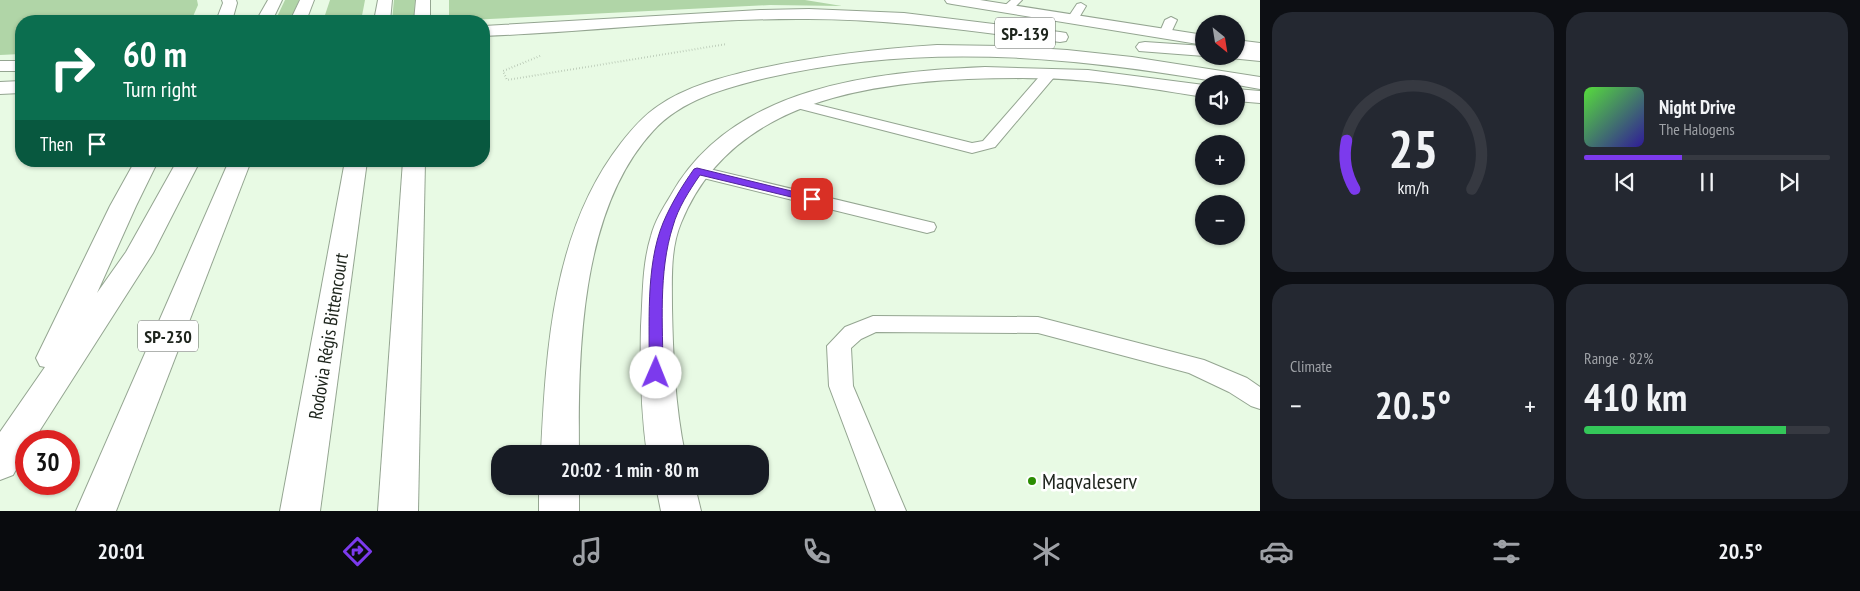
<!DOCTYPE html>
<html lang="en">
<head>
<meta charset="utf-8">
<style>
	:root { --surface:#171b24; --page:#242831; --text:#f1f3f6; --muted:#9ea1a6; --line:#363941; --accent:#7c3aed }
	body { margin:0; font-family:"PT Sans Narrow",sans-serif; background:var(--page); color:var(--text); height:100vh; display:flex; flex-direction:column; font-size:19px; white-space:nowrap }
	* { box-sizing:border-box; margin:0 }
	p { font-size:16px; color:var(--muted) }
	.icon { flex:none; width:28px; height:28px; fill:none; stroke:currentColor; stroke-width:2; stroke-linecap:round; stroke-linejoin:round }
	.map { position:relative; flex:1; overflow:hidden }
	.details { display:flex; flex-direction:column; gap:12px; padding:12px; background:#0d0f14; width:600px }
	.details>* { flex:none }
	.guide { position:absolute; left:15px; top:15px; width:475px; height:152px; border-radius:20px; box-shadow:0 1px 4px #0004; background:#0b6e4f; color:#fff; overflow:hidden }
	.needle { width:32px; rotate:150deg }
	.tools { position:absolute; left:1195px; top:15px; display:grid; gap:10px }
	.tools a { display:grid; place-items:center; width:50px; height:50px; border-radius:50%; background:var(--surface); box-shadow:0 1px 4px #0004; font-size:25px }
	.speed { position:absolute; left:15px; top:430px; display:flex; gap:10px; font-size:25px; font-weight:700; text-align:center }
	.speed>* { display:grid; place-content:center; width:65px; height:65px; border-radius:50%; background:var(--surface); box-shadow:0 1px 4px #0004; line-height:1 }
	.speed .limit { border:8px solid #d22; background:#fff; color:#111 }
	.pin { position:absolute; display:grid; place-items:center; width:42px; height:42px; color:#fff; margin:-21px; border-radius:10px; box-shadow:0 2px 8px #0006 }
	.me { position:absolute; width:55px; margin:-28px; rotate:1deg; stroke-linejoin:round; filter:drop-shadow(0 0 4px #0008) }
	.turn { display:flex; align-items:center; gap:18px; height:105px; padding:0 25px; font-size:22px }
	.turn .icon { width:65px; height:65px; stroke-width:2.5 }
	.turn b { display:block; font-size:35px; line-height:42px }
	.then { display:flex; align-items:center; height:48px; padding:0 25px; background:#0003; gap:10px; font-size:19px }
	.big { font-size:38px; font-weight:600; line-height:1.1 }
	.details .tile { flex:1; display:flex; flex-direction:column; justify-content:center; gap:8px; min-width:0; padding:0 18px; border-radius:20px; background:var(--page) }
	.details .dial { align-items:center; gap:0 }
	.dial svg { height:130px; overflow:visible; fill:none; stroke:var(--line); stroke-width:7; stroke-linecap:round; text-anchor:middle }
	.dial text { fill:var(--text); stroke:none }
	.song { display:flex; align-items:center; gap:15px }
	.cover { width:60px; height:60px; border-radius:8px; background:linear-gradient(135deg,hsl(110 70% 55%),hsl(250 70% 35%)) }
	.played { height:5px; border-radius:2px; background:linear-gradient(90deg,var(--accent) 40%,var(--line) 40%) }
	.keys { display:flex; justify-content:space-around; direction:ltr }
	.heat { display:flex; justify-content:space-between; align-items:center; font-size:28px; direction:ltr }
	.charge { height:8px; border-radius:4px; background:linear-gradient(90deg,#34c759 82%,var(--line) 0) }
	.details .tiles { flex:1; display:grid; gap:12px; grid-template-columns:repeat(2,1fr) }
	.trip { position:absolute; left:491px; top:445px; width:278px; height:50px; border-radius:20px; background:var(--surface); box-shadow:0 1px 4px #0004; font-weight:600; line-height:50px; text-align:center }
	.menu { display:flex; height:80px; justify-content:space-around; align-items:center; background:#090b0e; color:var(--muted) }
	.menu .icon { width:35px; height:35px }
	.menu .selected { color:var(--accent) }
	.menu b { font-size:22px; color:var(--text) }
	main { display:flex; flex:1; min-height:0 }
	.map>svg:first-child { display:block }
	.green { fill:#b0d5a7 }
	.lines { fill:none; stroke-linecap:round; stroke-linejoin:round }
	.lane-casing { stroke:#94a591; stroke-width:2 }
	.street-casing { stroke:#94a591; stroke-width:2 }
	.primary-casing { stroke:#94a591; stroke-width:2 }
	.highway-casing { stroke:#94a591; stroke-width:2 }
	.path { stroke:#9eac9b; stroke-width:2; stroke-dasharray:0.5 2.5; stroke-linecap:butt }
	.lane { fill:#fff; fill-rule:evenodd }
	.street { fill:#fff; fill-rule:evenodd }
	.primary { fill:#fff; fill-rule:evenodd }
	.highway { fill:#fff; fill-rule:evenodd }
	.route { fill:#7c3aed; stroke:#51269a }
	.poi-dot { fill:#2b8d02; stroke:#fff; stroke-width:2 }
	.labels { text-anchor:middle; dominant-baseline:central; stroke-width:5; stroke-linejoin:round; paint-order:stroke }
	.shield { fill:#fff; stroke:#616660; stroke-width:1 }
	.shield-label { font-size:18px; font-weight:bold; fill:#1d241c }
	.street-label { font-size:19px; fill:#1d241c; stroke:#fff }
	.near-poi-label { font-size:22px; fill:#1d241c; stroke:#fff; text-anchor:start }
</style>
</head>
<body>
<main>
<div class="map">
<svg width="1260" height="511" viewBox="0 0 1260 511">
	<rect width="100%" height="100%" fill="#e8fae4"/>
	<g class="green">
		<path d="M0 0H197L198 5 191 21H21V54L0 55Z"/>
		<path d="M285 0H299L290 21H275Z"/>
		<path d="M330 0H365L361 21H323Z"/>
		<path d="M394 0H415L414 21H392Z"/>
		<path d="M449 0H805L842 6 770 5 449 21Z"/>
	</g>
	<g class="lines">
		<g class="lane-casing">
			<g id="lane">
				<path d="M1011 0H1022L1011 11H1003L1001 9Z"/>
				<path d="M1081 3 1086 6 1077 21 1073 22 1069 21 1067 19 1077 4Z"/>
				<path d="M1171 17 1177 20 1169 37H1161L1159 34 1165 20Z"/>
				<path d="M1050 69 1057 73 1055 76 995 147 972 153 789 106 787 103 789 100 794 99 972 143 983 141 1045 70Z"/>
				<path d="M697 166 934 223 936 227 934 231 927 233 691 175 689 171 691 167Z"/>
				<path d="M873 316 1038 317 1204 360 1247 378 1260 387V409L1251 406 1229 392 1189 373 1038 333 876 332 861 339 851 348 853 386 906 511H876L829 386 827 346 845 327Z"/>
			</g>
		</g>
		<g class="street-casing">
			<g id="street">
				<path d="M945 0H980L1204 35V45L952 4 947 3Z"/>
				<path d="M1236 40 1260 43V53L1236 50Z"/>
				<path d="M985 67 1088 70 1204 85V97C1165 91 1126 84 1087 81 1047 77 1008 78 968 79 856 84 728 106 681 223 670 249 672 280 672 308 673 357 675 405 685 454H647C641 411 640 369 641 326 643 296 642 265 651 236 655 221 663 208 671 195 732 86 873 72 985 67Z"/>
				<path d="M1236 89 1260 91V103L1236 101Z"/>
				<path d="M656 486H695L701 511H661Z"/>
			</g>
		</g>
		<g class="primary-casing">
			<g id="primary">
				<path d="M222 0H236L237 3 232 21H216L223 3Z"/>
				<path d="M268 0H282L272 21H256Z"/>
				<path d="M416 0H430V21H414Z"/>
				<path d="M809 9 904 13 1060 32 1066 33 1068 37 1066 41 1060 42C976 32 893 19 808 19 700 18 592 32 484 36V26L760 10Z"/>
				<path d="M1145 42 1204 46V56L1139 51 1136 47 1139 43Z"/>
				<path d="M937 45 1002 46 1067 50 1132 57 1260 77V89C1094 59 934 39 766 78 726 88 682 99 653 131 580 210 578 352 579 454H541C546 348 553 230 621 143 632 129 643 116 658 106 687 86 723 77 757 69 817 56 875 49 937 45Z"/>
				<path d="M1236 49 1260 51V61L1230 58 1229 56H1236Z"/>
				<rect x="0" y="61" width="21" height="10"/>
				<path d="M21 81V93L0 94V82Z"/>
				<path d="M135 161H158L136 206 97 293 126 252 177 161H200L153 253 33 441H26V452L13 475 0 480V432L45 367 40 366 36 358 110 206Z"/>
				<path d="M403 161H425L418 511H378Z"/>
				<rect x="539" y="486" width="40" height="25"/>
			</g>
		</g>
		<g class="highway-casing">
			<g id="highway">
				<path d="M300 0H314L306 21H290Z"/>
				<path d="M378 0H392L390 21H374Z"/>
				<path d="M229 161H251L116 511H76Z"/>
				<path d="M345 161H367L320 511H280Z"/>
			</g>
		</g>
		<path class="path" d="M540 56 503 71 507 80 727 44"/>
		<use href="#lane" class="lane"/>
		<use href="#street" class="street"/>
		<use href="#primary" class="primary"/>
		<use href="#highway" class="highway"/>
	</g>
	<path class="route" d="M697 168 816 197 817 199 812 202 700 175C689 191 678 208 673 226 658 273 663 325 663 373L661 377H651L649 373C650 326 645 267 663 223 671 204 682 186 694 169Z"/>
	<circle class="poi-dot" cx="1032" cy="481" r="5"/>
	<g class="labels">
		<g class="shield">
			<rect x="995" y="17.5" width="60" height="31" rx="4"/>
			<rect x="138" y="320.5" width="60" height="31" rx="4"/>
		</g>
		<g class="shield-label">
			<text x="1025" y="33">SP-139</text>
			<text x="168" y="336">SP-230</text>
		</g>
		<g class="street-label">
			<text transform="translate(328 336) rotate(-81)">Rodovia Régis Bittencourt</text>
		</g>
		<g class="near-poi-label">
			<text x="1042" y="481">Maqvaleserv</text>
		</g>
	</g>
</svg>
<div class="tools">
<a><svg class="needle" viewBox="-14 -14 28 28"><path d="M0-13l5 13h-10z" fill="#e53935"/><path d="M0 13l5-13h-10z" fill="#9ea1a6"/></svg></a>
<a><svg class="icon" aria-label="sound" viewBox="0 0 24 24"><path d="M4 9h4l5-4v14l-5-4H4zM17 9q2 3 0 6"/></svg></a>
<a>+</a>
<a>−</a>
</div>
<div class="speed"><div class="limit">30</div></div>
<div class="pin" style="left:812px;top:199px;background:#d93025"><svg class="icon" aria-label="arrive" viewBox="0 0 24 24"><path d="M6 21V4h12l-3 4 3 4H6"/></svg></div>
<svg class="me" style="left:656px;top:373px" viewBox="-20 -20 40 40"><circle r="19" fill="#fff"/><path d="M0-13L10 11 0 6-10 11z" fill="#7c3aed"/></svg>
<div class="trip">20:02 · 1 min · 80 m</div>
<div class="guide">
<div class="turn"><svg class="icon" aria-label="right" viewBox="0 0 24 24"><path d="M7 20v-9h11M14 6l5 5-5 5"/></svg><div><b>60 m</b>Turn right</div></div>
<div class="then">Then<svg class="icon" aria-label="arrive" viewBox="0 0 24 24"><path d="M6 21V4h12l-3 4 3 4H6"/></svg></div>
</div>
</div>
<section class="details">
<div class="tiles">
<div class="tile dial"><svg viewBox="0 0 100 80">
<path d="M14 69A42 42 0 1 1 86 69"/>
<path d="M14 69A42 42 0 0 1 9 39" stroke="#7c3aed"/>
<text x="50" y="56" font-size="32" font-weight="700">25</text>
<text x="50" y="72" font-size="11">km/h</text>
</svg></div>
<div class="tile">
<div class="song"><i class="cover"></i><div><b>Night Drive</b><p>The Halogens</p></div></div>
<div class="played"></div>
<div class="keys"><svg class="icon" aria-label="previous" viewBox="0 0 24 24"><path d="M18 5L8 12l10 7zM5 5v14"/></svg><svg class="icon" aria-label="pause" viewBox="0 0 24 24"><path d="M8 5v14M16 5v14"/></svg><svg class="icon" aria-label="next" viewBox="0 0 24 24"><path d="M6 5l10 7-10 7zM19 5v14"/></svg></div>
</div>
<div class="tile"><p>Climate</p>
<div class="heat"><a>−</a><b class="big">20.5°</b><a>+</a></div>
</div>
<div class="tile"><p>Range · 82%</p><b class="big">410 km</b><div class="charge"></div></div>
</div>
</section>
</main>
<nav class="menu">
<b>20:01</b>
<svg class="icon selected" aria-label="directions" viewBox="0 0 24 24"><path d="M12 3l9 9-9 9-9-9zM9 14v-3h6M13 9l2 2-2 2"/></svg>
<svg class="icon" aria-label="music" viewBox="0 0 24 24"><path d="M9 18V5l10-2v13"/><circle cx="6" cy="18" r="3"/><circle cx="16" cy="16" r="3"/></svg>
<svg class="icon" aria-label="phone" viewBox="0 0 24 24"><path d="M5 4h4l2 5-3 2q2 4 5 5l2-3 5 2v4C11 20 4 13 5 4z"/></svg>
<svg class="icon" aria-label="climate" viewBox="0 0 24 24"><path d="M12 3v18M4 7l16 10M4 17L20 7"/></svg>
<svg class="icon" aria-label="car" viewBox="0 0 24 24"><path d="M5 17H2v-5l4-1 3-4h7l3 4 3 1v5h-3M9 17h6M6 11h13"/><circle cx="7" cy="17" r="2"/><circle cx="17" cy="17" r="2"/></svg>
<svg class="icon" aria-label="filters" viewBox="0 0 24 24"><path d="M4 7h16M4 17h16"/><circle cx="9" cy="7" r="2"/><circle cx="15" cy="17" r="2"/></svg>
<b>20.5°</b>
</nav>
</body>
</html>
